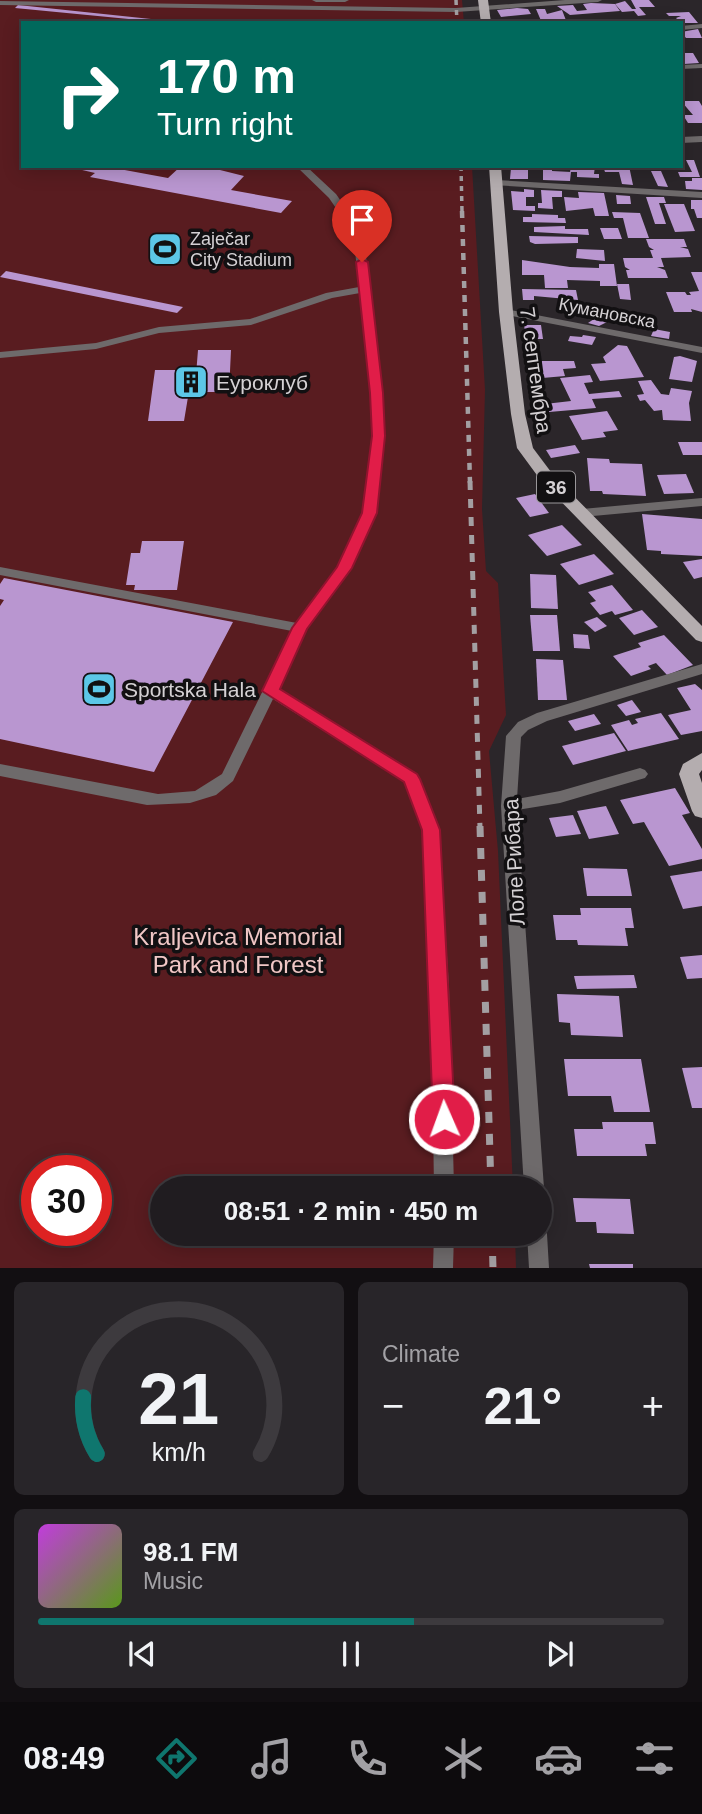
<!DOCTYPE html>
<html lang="en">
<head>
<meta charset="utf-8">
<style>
	:root { --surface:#201c20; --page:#282529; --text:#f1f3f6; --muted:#a2a1a5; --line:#3d3a3e; --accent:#0f766e }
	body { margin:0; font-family:Arial,sans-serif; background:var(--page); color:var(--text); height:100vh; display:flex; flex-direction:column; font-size:26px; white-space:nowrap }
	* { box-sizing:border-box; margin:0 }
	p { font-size:23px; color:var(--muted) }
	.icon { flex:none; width:38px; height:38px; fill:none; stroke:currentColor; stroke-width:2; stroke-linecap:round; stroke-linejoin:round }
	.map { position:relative; height:1268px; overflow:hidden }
	.sheet { display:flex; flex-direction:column; gap:14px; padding:14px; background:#120f12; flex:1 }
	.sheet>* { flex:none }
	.top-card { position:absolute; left:21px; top:21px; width:662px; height:147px; border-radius:0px; box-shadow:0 4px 18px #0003,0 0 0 2px var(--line); background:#00695c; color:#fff; overflow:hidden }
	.speed { position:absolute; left:21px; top:1155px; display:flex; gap:14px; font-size:35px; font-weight:700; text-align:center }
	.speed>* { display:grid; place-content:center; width:91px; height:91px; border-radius:50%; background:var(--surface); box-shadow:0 4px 18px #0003,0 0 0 2px var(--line); line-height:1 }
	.speed .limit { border:10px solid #d22; background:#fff; color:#111 }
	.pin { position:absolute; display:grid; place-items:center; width:60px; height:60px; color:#fff; margin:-72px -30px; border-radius:50% 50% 50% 0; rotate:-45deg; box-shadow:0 0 7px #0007 }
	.pin .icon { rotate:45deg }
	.me { position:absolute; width:77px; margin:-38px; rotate:358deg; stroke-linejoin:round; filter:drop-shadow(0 0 5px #0008) }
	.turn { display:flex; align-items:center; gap:24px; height:147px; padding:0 21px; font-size:32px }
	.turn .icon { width:91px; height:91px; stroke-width:2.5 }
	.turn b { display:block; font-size:49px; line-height:60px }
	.big { font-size:52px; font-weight:600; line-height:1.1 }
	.sheet .tile { flex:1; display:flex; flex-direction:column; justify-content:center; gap:10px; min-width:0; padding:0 24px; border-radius:10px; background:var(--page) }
	.sheet .dial { align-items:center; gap:0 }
	.dial svg { height:182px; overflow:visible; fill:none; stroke:var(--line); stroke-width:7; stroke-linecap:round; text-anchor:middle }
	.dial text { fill:var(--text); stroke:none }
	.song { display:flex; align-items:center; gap:21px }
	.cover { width:84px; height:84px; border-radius:10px; background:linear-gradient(135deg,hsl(290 70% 55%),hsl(90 70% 35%)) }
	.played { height:7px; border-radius:4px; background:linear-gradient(90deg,var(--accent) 60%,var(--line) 60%) }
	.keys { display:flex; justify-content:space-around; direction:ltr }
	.heat { display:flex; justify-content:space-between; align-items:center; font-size:38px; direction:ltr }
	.sheet .tiles { flex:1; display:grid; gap:14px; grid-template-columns:1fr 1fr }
	.tile:last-child { grid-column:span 2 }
	.trip { position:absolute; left:150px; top:1176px; width:402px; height:70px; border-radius:35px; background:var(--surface); box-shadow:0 4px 18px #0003,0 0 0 2px var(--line); font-weight:600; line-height:70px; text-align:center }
	.menu { display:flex; height:112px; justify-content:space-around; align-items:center; background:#0d0b0d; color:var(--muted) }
	.menu .icon { width:49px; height:49px }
	.menu .selected { color:var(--accent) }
	.menu b { font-size:32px; color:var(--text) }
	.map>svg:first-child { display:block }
	.green { fill:#591c20; fill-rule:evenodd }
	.building { fill:#b996d0 }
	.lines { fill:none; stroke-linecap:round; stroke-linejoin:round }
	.street { fill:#6e6a6b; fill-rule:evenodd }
	.primary { fill:#b4adaf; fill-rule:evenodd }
	.rail-far3 { stroke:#a39fa2; stroke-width:3.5; stroke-dasharray:5 5; stroke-linecap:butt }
	.rail-far2 { stroke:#a39fa2; stroke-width:4.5; stroke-dasharray:7 7; stroke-linecap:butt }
	.rail-far1 { stroke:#a39fa2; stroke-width:5; stroke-dasharray:9 9; stroke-linecap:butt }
	.rail { stroke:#a39fa2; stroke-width:7; stroke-dasharray:11 11; stroke-linecap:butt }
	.route { fill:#e11d48; stroke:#92132f; stroke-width:2 }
	.labels { text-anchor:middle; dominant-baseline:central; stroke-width:7; stroke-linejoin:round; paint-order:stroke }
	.far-poi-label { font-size:18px; fill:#d5d1d4; stroke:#121012; text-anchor:start }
	.far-street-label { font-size:18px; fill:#d5d1d4; stroke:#121012 }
	.shield { fill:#121012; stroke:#9a979a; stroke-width:2 }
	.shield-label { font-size:19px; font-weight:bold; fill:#d5d1d4 }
	.street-label { font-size:21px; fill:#d5d1d4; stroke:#121012 }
	.poi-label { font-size:21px; fill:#d5d1d4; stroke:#121012; text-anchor:start }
	.near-park-label { font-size:24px; fill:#f1c7c6; stroke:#121012 }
</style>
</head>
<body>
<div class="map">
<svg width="702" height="1268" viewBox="0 0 702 1268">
	<rect width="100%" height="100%" fill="#2b262a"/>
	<path class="green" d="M0 0H462L464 23H23V166H472L485 390 482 509 486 571 498 583 506 715 489 751 498 851 513 1188H163V1234H515L516 1268H0ZM37 1171H96V1230H37Z"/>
	<g class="building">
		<path d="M631 0H649L655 7H639L646 15 638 16 634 11 622 12 615 4 625 1 632 9H636Z"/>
		<path d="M591 3 615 4 620 11 570 15 557 6 573 5 577 11 587 10 583 4Z"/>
		<path d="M18 5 170 21V23L15 8Z"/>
		<path d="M517 8 528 9 531 14 501 17 497 10Z"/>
		<path d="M536 9H545L547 14 562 10 567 23H542Z"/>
		<path d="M689 12 698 23H681L676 18 681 16H669L666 13Z"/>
		<path d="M698 29 702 38H686L681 32Z"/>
		<path d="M681 53H693L699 63 684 64Z"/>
		<path d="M681 101H699L702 106V123H688L683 115H693Z"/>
		<path d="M686 160H694L700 177H680L678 172H692Z"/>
		<path d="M65 166H103L168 178 181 166H204L244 176 231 190 292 201 281 213 90 177 95 173Z"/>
		<path d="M543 166H552V171L571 172 570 181 543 180Z"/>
		<path d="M571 166H595L594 174H599V178L577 177V172H570Z"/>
		<path d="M603 166H629L633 185 622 184 619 172H605Z"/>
		<path d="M511 168 528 169V179H510Z"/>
		<path d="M651 171H661L668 187 658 186Z"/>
		<path d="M692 178H702V190L686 189 685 181H692Z"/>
		<path d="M524 189 534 190V197H526V206H535V211L513 210 511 191 524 192Z"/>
		<path d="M541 190 562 191V197H552L553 209 538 208V203H542Z"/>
		<path d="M578 192 604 193 609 216H595L593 208 566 211 564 197 579 198Z"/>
		<path d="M616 195 630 196 631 204H617Z"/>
		<path d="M646 197H664L666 203H659L666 224H655Z"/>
		<path d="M691 200H702V218H697L694 209H691Z"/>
		<path d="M664 204H684L695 231 675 232Z"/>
		<path d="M612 212 640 213 649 238H628L623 218H614Z"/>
		<path d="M532 214 558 215V218H565L566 223 523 222V217H532Z"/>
		<path d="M565 226V229H588L589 235 534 232V227Z"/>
		<path d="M600 228H618L622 239H604Z"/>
		<path d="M529 236 578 237V243L535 244 530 242Z"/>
		<path d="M646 239H684L687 247H680L688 249 691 257 661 258 664 267H657L665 270 668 278H628L626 270H630L625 267 623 258H653L650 250H654L649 247Z"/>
		<path d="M577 249 604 250 605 261 576 258Z"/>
		<path d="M522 260 570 267 599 268V264H614L617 286H600V281L567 280 568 288H545L544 275H522Z"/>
		<path d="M6 271 183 307 177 313 0 277Z"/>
		<path d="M691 272H702V312L691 309 692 312H674L666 292H685L687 295H691L689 292 699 291Z"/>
		<path d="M617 284H629L631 300 620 299Z"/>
		<path d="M522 289 576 290 578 300 534 296V300H523Z"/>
		<path d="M612 310 621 315 599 326 588 323 594 319 591 318Z"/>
		<path d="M524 325H541L543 339H526Z"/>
		<path d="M654 329 670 332 669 339 651 336Z"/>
		<path d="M583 335 596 337 592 345 568 341 570 336 582 337Z"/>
		<path d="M618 345 627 346 644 377 600 381 591 364 606 363 603 357Z"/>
		<path d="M198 350H231L229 392H195V388H175V391H189L184 421H148L155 370H176V376L196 375Z"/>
		<path d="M680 356 697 361 692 382 669 379 674 357Z"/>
		<path d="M527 361H574L576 368 563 369 565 376 531 379Z"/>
		<path d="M590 375 593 382 584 383 589 394 619 391 622 397 592 399 596 408 549 412 545 404 571 401 560 378Z"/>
		<path d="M651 380 661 394 669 395 671 388 692 391 689 403 691 421 663 420 662 410 654 411 645 400 640 401 637 395 644 394 638 381Z"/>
		<path d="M607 411 618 430 603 432 606 437 582 440 569 416Z"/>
		<path d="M678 442H702V455H683Z"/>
		<path d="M575 445 580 453 551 458 546 450Z"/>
		<path d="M587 458 609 459 610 463 642 464 646 496 603 494 602 491H590Z"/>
		<path d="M686 474 694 493 664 494 657 475Z"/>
		<path d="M535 494 549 513 530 517 516 498Z"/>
		<path d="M642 514 702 519V556L661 554V551L647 550Z"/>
		<path d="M562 525 582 545 547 556 528 535Z"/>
		<path d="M142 541H184L177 590H134L135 585H126L131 553H140Z"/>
		<path d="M594 554 614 574 579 585 560 564Z"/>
		<path d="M702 559V577L694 579 683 562Z"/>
		<path d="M530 574 556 575 558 609 531 608Z"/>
		<path d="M4 578 233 622 154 772 0 739V606L4 600 0 599V584Z"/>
		<path d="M612 585 633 610 615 615 612 611 600 615 590 603 596 601 588 592Z"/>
		<path d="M642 610 658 627 634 635 619 618Z"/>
		<path d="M530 615H557L560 651H533Z"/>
		<path d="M597 617 607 626 595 632 584 622Z"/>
		<path d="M573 634 588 635 590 649 574 648Z"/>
		<path d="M664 635 693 665 667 675 656 663 648 666 651 669 631 676 613 656 641 647 638 643Z"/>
		<path d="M536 659 563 660 567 700H538Z"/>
		<path d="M695 684 702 690V731L681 735 668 715 691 710 677 688Z"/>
		<path d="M632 700 641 712 626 716 617 705Z"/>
		<path d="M661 713 679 739 628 751 611 725 629 720 632 725 638 723 635 719Z"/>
		<path d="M594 714 601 724 575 731 568 721Z"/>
		<path d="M614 733 626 751 573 765 562 746Z"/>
		<path d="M675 788 690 813 682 815 702 849V859L669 866 644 822 633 824 620 800Z"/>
		<path d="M606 806 619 834 589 839 577 811Z"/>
		<path d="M573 815 581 834 556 837 549 818Z"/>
		<path d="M583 868 627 869 632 896H587Z"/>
		<path d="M702 871V906L683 909 670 876Z"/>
		<path d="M580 908H631L634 928H625L628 946 578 945 577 940H556L553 915H581Z"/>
		<path d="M702 955V978L687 979 680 957Z"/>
		<path d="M634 975 637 988 577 989 574 976Z"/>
		<path d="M557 994 619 996 623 1037 571 1035 570 1023 559 1022Z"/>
		<path d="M564 1059H641L650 1112H614L611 1096H568Z"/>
		<path d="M702 1067V1108H692L682 1068Z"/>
		<path d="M602 1122H653L656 1144H645L647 1156H577L574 1129H603Z"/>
		<path d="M573 1198 630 1199 634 1234 597 1233 596 1222H576Z"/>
		<path d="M589 1264H633V1268H590Z"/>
	</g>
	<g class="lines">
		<g class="street">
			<path d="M312 0H349L345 2H316Z"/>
			<path d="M565 0H602L598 2 456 12 0 5V1L456 8Z"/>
			<path d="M702 24V28L681 30V26Z"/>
			<path d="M702 64V68L681 69V65Z"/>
			<path d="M702 136V142L681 143V137Z"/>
			<path d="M296 166H306L336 194 363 233 383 393 384 436 375 513 362 547 349 571 306 629 278 689 416 775 439 830 449 987 454 1188H434L431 987 423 830 405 782 273 699 233 781 216 795 190 803 147 805 0 776V764L158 794 195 791 222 774 292 631 0 575V567L297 623C322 589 351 555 363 513 382 441 368 365 360 293L332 298 251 325 159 333 96 349 0 358V352L96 343 159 327 250 319 326 293 359 287 353 233 329 198Z"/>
			<path d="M496 180 702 192V198L493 185V181Z"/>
			<path d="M506 309 702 347V353L502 314V310Z"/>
			<path d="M702 498V506L582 517 576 513 582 509Z"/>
			<path d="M702 664V674L547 721 528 730 521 737 517 799 560 791 640 768 645 770 648 774 645 778 560 803 517 810 544 1188 541 1194V1188H524L501 806 506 736 518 722 537 713Z"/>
			<path d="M541 1226 544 1227 547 1234 549 1268H529L527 1234H541Z"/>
			<path d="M434 1234H454L453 1268H433Z"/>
		</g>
		<g class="primary">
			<path d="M478 0H488L491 23H481Z"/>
			<path d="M489 166H501L513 312 525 414 533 448 554 476 702 626V642L696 640 542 482 517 448 511 414 499 312Z"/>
			<path d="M702 753V770L699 774 702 783V818L695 816 692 811 679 774 683 764Z"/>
		</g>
		<g class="rail-far3">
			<path d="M456 0 457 23"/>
			<path d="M461 166 462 212"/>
		</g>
		<path class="rail-far2" d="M462 211 470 483"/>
		<path class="rail-far1" d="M470 481 480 828"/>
		<g class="rail">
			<path d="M480 826 491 1188"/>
			<path d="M492 1234 493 1268"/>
		</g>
	</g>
	<path class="route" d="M362 259 368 262 383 393 385 436 377 513 352 568 307 629 280 689 417 774 420 779 440 830 455 1119 452 1126 444 1129 436 1126 433 1119 422 830 404 782 262 691 292 628 337 567 362 513 372 436 370 393 356 262Z"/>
	<defs>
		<g id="stadium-square" transform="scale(1.75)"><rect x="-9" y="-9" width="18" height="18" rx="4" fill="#5cc7e7" stroke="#121012"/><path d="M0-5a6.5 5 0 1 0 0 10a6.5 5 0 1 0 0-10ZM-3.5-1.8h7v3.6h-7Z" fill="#111"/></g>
		<g id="building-square" transform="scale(1.75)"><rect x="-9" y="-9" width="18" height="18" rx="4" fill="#5cc7e7" stroke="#121012"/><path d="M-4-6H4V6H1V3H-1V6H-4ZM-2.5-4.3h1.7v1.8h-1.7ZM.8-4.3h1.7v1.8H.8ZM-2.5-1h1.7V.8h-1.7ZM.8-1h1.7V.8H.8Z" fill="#111"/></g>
	</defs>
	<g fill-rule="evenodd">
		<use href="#stadium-square" x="165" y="249"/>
		<use href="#building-square" x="191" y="382"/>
		<use href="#stadium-square" x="99" y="689"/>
	</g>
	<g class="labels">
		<g class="far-poi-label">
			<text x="190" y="239">Zaječar<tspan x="190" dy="21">City Stadium</tspan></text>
		</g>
		<g class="far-street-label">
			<text transform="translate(607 313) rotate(11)">Кумановска</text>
		</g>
		<rect class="shield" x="537" y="471.5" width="38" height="31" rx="5"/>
		<g class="shield-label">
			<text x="556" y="487">36</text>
		</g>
		<g class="street-label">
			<text transform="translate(536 370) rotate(82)">7. септембра</text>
			<text transform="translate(514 862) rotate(-93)">Лоле Рибара</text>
		</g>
		<g class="poi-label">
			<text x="216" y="382">Еуроклуб</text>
			<text x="124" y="689">Sportska Hala</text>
		</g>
		<g class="near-park-label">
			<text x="238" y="936">Kraljevica Memorial<tspan x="238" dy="28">Park and Forest</tspan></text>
		</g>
	</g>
</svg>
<div class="speed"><div class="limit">30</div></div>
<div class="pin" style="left:362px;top:262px;background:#d93025"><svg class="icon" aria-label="arrive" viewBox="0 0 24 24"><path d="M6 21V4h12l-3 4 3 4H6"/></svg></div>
<svg class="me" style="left:444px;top:1119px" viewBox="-20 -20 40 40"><circle r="17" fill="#e11d48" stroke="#fff" stroke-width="3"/><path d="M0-11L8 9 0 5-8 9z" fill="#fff"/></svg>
<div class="trip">08:51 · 2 min · 450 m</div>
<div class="top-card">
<div class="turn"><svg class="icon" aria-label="right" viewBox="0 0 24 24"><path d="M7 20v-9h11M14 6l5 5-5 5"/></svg><div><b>170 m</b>Turn right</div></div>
</div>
</div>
<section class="sheet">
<div class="tiles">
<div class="tile dial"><svg viewBox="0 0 100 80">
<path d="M14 69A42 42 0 1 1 86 69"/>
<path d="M14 69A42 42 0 0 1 8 44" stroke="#0f766e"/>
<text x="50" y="56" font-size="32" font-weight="700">21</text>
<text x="50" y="72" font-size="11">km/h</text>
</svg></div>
<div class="tile"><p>Climate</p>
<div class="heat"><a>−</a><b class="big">21°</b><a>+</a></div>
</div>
<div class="tile">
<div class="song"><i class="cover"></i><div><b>98.1 FM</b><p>Music</p></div></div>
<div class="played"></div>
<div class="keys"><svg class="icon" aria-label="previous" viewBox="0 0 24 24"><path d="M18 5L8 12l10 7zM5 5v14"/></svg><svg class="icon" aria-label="pause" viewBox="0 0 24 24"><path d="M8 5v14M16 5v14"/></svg><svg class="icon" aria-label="next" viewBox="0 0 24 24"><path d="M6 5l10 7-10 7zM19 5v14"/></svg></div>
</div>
</div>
</section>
<nav class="menu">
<b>08:49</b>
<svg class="icon selected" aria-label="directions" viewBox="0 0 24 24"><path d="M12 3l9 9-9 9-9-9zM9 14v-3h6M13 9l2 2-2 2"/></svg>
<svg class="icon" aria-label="music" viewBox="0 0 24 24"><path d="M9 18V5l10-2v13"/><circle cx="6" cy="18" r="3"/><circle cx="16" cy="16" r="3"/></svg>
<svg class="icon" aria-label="phone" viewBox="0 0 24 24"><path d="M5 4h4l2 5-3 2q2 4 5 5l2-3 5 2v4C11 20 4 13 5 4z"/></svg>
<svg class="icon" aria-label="climate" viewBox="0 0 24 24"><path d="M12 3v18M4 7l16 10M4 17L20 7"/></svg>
<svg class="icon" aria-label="car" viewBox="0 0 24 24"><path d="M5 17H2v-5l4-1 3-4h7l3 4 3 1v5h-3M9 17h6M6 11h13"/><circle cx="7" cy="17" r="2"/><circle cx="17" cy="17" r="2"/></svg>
<svg class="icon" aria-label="filters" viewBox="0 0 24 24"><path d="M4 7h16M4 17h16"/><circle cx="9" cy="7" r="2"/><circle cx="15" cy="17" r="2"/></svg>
</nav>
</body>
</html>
